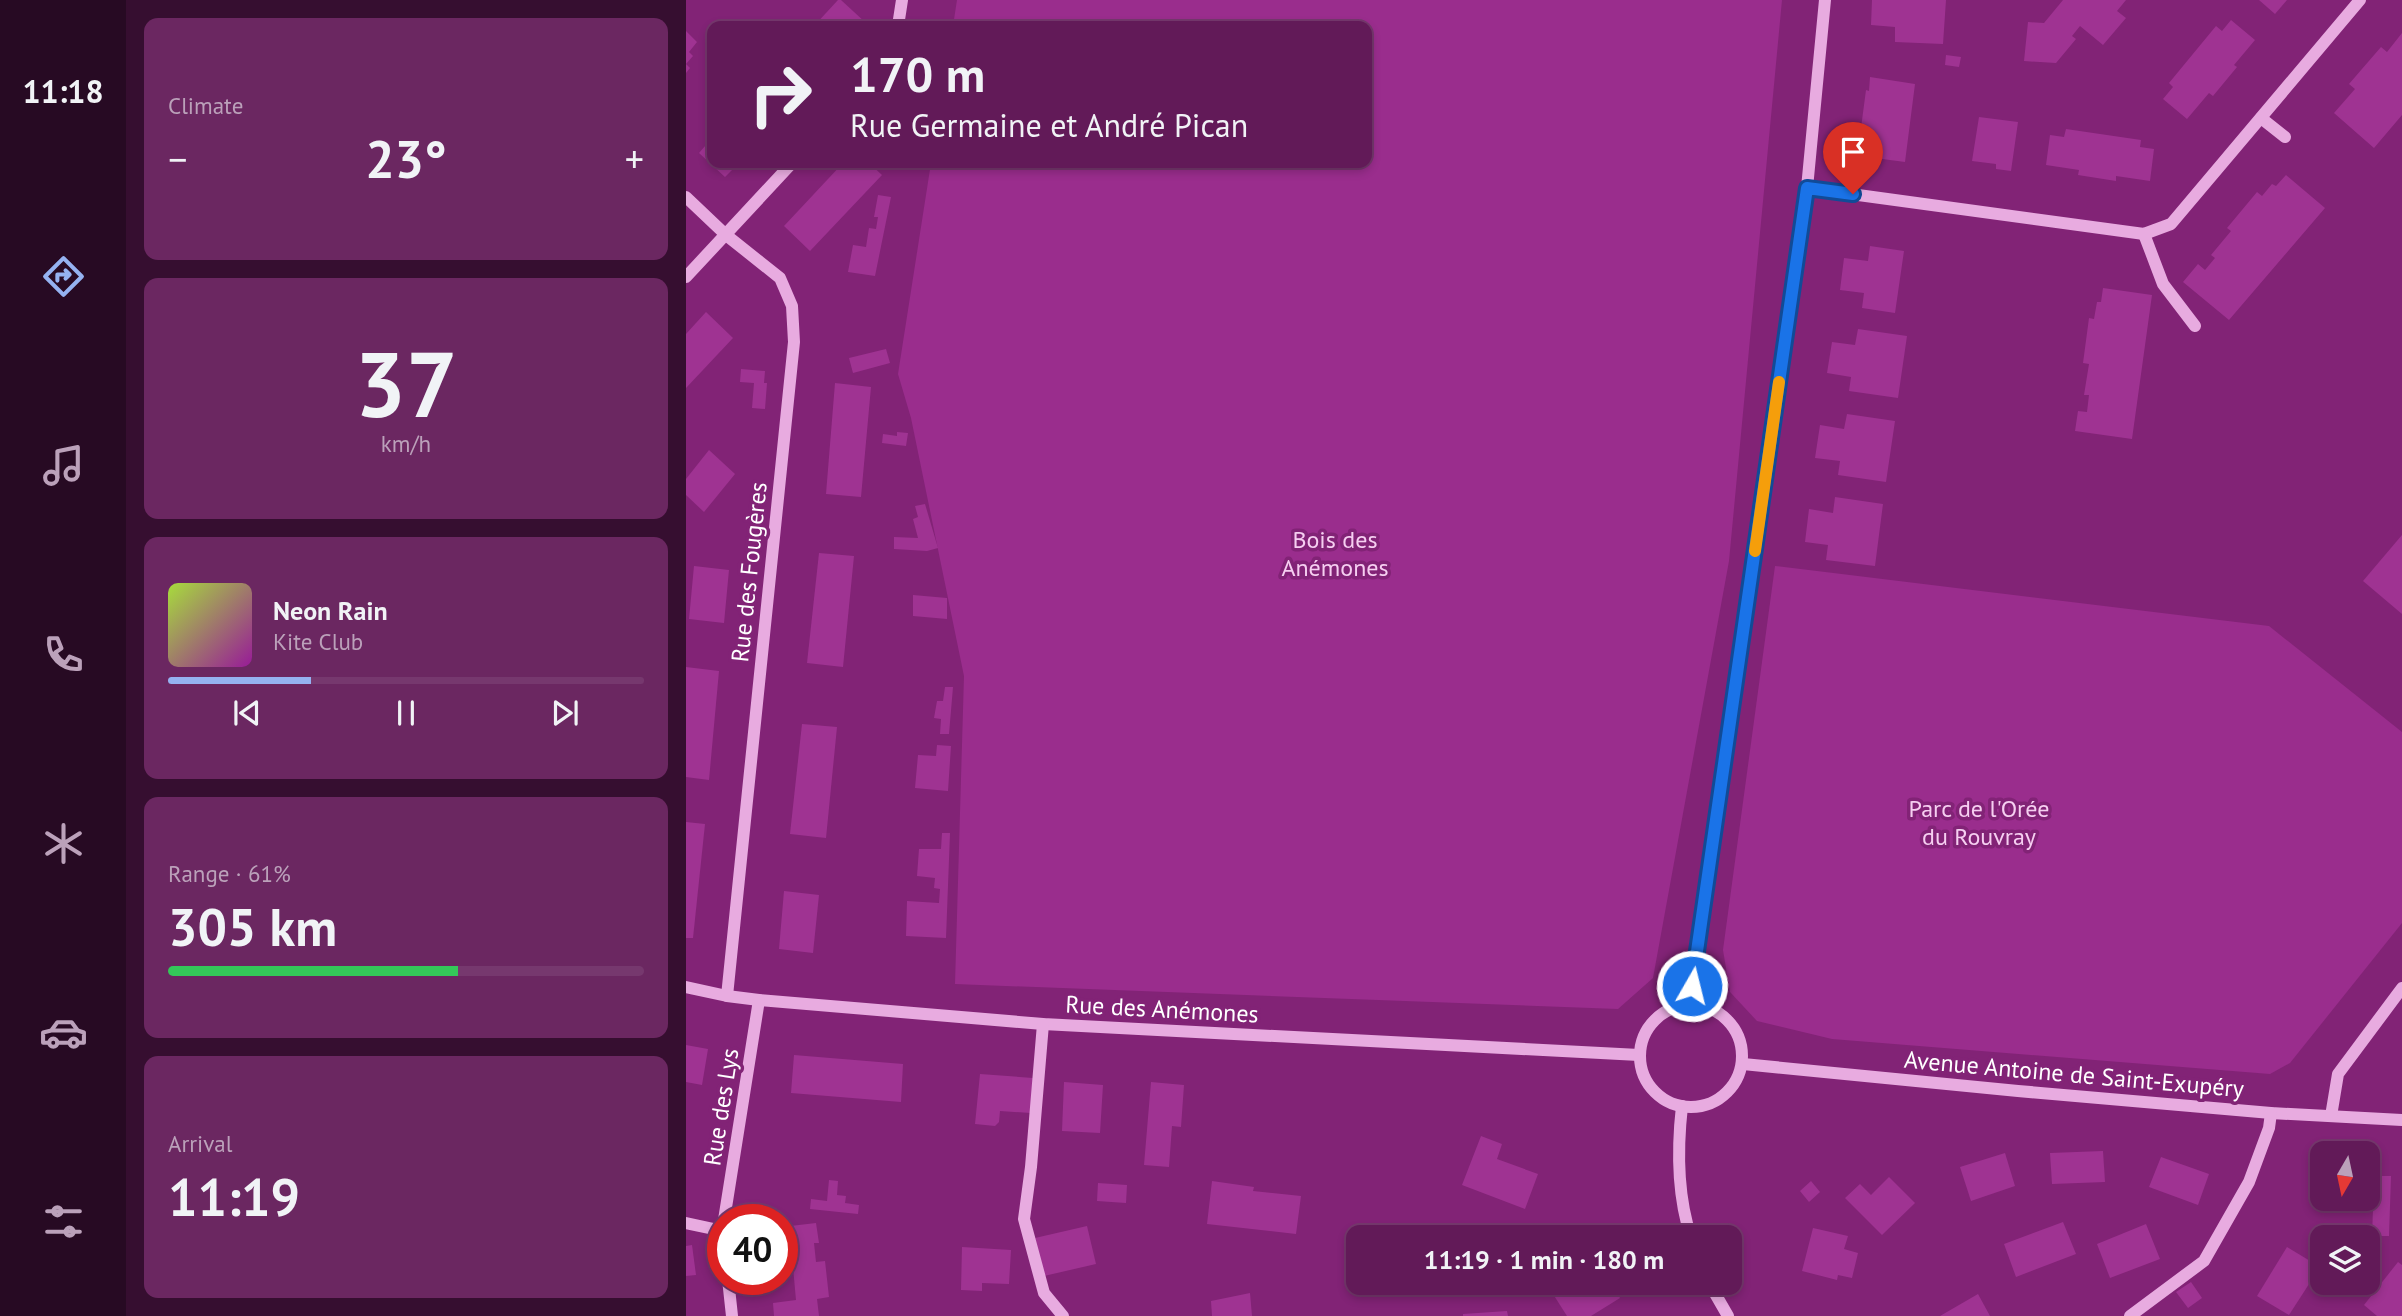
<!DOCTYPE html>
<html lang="en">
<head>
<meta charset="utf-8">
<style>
	:root { --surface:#621a58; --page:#6b2761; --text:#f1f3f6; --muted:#bba1ba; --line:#76386e; --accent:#95b2f1 }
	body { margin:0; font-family:"PT Sans",sans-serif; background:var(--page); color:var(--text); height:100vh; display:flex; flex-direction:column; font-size:26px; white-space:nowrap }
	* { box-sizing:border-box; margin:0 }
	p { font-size:23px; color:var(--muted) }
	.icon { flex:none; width:38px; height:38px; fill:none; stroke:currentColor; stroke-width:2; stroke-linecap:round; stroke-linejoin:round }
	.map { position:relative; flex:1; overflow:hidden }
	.panel { display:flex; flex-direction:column; gap:18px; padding:18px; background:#360e30; width:560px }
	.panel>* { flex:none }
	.top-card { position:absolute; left:21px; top:21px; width:665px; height:147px; border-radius:14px; box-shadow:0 4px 10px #0003,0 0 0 2px var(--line); background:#621a58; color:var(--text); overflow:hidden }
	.needle { width:46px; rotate:189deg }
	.buttons { position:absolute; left:1624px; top:1141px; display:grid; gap:14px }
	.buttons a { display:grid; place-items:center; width:70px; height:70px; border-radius:14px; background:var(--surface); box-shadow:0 4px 10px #0003,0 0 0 2px var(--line); font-size:35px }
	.speed { position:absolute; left:21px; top:1204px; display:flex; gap:14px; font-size:35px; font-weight:700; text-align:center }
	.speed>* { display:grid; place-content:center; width:91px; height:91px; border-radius:50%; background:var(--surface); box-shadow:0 4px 10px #0003,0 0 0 2px var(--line); line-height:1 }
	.speed .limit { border:10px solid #d22; background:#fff; color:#111 }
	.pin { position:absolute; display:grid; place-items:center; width:60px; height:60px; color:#fff; margin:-72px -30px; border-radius:50% 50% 50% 0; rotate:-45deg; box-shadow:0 0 7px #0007 }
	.pin .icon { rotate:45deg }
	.me { position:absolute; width:77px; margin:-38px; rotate:8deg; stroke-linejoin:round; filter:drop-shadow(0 0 5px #0008) }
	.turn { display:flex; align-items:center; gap:24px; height:147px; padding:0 28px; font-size:32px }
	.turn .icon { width:91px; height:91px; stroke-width:2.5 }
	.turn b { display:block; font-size:49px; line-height:60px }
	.big { font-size:52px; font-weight:600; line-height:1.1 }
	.panel .card { flex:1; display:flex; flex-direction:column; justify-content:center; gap:10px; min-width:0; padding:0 24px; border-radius:14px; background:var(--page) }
	.panel .dial { align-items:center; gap:0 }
	.dial b { font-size:91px; line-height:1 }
	.song { display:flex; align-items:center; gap:21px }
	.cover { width:84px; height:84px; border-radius:10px; background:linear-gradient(135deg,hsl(80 70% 55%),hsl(300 70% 35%)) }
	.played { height:7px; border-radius:4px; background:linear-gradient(90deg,var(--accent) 30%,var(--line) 30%) }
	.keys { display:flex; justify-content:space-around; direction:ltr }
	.heat { display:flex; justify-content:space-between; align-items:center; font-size:38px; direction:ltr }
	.charge { height:10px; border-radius:5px; background:linear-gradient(90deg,#34c759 61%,var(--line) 0) }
	.trip { position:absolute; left:660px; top:1225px; width:396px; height:70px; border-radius:14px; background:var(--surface); box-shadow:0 4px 10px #0003,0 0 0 2px var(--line); font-weight:600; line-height:70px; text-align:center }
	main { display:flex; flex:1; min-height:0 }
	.tab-bar { display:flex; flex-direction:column; width:126px; justify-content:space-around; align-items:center; background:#270a23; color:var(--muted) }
	.tab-bar .icon { width:49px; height:49px }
	.tab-bar .selected { color:var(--accent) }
	.tab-bar b { font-size:32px; color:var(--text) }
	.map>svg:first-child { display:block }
	.green { fill:#9a2d8d }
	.building { fill:#9f3392 }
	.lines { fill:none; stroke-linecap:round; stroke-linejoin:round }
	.minor { stroke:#e8abe0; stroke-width:12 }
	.route-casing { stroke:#114b97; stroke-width:18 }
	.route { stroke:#1a73e8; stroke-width:12 }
	.slow { stroke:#f59e0b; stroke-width:12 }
	.labels { text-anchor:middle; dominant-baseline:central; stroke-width:7; stroke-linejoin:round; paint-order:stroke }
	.park-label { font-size:24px; fill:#f6cff1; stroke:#822376 }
	.street-label { font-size:24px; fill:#fff; stroke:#822376 }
</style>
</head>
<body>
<main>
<nav class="tab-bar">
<b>11:18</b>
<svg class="icon selected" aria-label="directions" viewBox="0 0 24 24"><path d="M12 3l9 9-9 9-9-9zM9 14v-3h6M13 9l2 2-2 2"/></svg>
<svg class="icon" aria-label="music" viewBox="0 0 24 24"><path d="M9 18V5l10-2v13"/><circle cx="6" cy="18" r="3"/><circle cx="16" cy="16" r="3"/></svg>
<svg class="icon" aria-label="phone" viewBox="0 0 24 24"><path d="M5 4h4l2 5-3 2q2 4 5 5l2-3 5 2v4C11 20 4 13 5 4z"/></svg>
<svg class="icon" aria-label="climate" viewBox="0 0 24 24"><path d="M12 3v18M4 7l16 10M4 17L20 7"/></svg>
<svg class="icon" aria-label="car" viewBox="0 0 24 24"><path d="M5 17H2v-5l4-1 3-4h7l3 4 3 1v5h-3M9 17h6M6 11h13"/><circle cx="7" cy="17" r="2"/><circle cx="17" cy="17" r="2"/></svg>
<svg class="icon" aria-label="filters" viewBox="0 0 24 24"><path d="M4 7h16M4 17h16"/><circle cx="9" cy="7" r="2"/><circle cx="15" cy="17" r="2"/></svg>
</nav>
<section class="panel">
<div class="card"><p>Climate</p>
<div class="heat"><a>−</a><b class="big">23°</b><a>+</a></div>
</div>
<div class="card dial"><b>37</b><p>km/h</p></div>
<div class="card">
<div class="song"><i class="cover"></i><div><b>Neon Rain</b><p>Kite Club</p></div></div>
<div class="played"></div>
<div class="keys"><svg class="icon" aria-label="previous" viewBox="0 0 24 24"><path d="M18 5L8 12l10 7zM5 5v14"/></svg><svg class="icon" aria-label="pause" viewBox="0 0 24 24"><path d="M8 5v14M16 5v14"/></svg><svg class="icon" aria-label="next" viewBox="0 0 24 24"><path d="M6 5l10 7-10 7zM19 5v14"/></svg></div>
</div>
<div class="card"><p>Range · 61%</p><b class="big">305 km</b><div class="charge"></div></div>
<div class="card"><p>Arrival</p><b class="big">11:19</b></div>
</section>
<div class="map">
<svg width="1716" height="1316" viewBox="0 0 1716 1316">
	<rect width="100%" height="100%" fill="#822376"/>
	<g class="green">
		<path d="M271 0H1096L1043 561 967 978 932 1009 269 984 278 676 225 418 212 374 245 163H681V26H267Z"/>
		<path d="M1089 566 1583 626 1716 732V923L1604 1063 1584 1074 1146 1039 1071 1021 1044 992 1037 950Z"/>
	</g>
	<g class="building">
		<path d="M152 0H155L180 23 178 26H128Z"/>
		<path d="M1186 0H1260L1257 44 1209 42V27L1185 25Z"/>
		<path d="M1377 0H1440L1431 11 1440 18 1417 45 1394 26 1386 36 1390 39 1370 63 1338 61 1342 22 1358 23Z"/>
		<path d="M1573 0H1601L1589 14Z"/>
		<path d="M1545 20 1569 40 1548 65 1551 67 1527 96 1523 93 1501 119 1477 99 1487 87 1483 83 1530 26 1536 31Z"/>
		<path d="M0 31 11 42 3 52 7 56 0 64 4 68 0 73Z"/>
		<path d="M1716 33V115L1688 148 1648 113 1669 89 1663 84 1695 47 1701 52Z"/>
		<path d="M1260 55 1275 57 1273 67 1259 65Z"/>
		<path d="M1184 77 1229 84 1219 162 1174 156 1176 143H1173L1180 90 1183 91Z"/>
		<path d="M1293 117 1332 122 1325 171 1310 169V164L1286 161Z"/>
		<path d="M1380 129 1455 140 1454 147 1468 149 1464 181 1430 176V181L1392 175 1393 170 1360 165 1364 135 1378 137Z"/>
		<path d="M26 138V163H53L39 177 13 153Z"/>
		<path d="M157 163H183L196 175 124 251 98 226Z"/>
		<path d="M1600 175 1639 208 1543 320 1497 282 1512 264 1519 270 1529 258 1525 255 1545 231 1541 228 1571 192 1576 196 1586 184 1590 186Z"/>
		<path d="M192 195 205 197 189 276 162 272 167 245 180 247 183 228 190 229 192 217H188Z"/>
		<path d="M1184 246 1218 251 1209 313 1176 308 1178 293 1154 290 1158 258 1182 261Z"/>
		<path d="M1417 288 1466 295 1446 439 1389 431 1392 411 1401 412 1403 395H1398L1403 364 1397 363 1403 318 1408 319 1411 302H1415Z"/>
		<path d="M20 312 47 338 0 388V334Z"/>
		<path d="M1172 329 1221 336 1212 398 1163 391 1165 377 1141 373 1146 342 1169 345Z"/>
		<path d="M200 349 204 363 167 373 163 358Z"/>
		<path d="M55 369 79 371 78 383H81L79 409 66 408 68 383 54 382Z"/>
		<path d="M149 383 185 387 175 497 140 494Z"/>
		<path d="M1161 414 1209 421 1200 482 1152 475 1154 461 1129 458 1134 425 1158 429Z"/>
		<path d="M211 432 222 433 220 446 196 443 197 434 211 436Z"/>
		<path d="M23 450 49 474 18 512 0 495V479Z"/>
		<path d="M1149 497 1197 504 1189 566 1140 560 1142 545 1119 542 1123 509 1147 513Z"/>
		<path d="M239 504 252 548 241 551 208 549V537L232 538 227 519 232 517 229 506Z"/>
		<path d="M1716 535V614L1677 581Z"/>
		<path d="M133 553 168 556 157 667 121 663Z"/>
		<path d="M8 566 43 570 38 623 3 619Z"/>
		<path d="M227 595 261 598V619L227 616Z"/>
		<path d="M0 667 33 671 23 780 0 777Z"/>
		<path d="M259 687H267L263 734H254L255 719 248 718 251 701H257Z"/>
		<path d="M116 724 151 727 140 838 104 834Z"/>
		<path d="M251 745 265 746 262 791 229 788 232 755 250 756Z"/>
		<path d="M0 822 19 824 7 938H0Z"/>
		<path d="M256 833H264L260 938 220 936 221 901 253 903 254 889 248 888 249 878 231 876 233 849H255Z"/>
		<path d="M98 891 133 895 127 953 93 949Z"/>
		<path d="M0 1045 22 1049 16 1085 0 1082Z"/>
		<path d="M108 1055 217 1064 215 1102 105 1093Z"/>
		<path d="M294 1074 347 1078 345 1113 314 1111 313 1122 309 1126 289 1124Z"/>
		<path d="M378 1082 417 1085 414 1133 376 1131Z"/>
		<path d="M465 1082 498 1085 495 1127 486 1126 483 1167 458 1165Z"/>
		<path d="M795 1136 816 1144 811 1159 852 1174 839 1209 776 1185Z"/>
		<path d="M1417 1151 1419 1182 1366 1184 1364 1153Z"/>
		<path d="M1319 1153 1329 1186 1285 1201 1274 1167Z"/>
		<path d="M1475 1157 1523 1174 1512 1205 1463 1187Z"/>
		<path d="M1682 1176H1705L1703 1236H1686L1687 1209 1647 1207 1648 1199H1682Z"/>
		<path d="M1203 1177 1229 1203 1196 1235 1159 1198 1174 1184 1185 1195Z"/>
		<path d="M143 1180 152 1181 151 1195 160 1196 159 1203 173 1205 172 1214 124 1209 125 1199 141 1201Z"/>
		<path d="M526 1181 568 1187 567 1191 615 1196 610 1234 521 1224Z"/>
		<path d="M1125 1181 1134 1192 1123 1202 1114 1191Z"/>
		<path d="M412 1183 441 1185 440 1203 411 1201Z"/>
		<path d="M1377 1222 1390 1254 1330 1277 1318 1244Z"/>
		<path d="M130 1223 133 1243H128L130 1262 139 1261 143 1297 131 1299 133 1316H88L87 1303 110 1300 107 1267 96 1268V1227Z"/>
		<path d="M1460 1224 1474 1259 1424 1278 1411 1244Z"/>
		<path d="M401 1226 410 1264 358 1276 349 1238Z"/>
		<path d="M1127 1228 1162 1236 1158 1249 1172 1253 1166 1278 1152 1275 1151 1280 1116 1271Z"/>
		<path d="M6 1245 10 1275 0 1276V1246Z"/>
		<path d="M276 1247 325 1250 323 1284 296 1283V1291L275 1290Z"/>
		<path d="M1601 1247 1634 1267 1603 1315 1571 1296Z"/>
		<path d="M1712 1262 1716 1265V1316H1691L1678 1305Z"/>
		<path d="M1505 1282 1516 1298 1502 1308 1490 1292Z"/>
		<path d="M860 1283H926L934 1298 905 1316H881Z"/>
		<path d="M564 1293 566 1316H526L525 1301Z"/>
		<path d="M1292 1294 1304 1316H1254Z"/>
		<path d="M821 1311 822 1316H777V1314Z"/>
	</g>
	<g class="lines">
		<g class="minor">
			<path d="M212 26 216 0"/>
			<path d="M1575 118 1599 137"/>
			<path d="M1121 188 1458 234 1485 224 1674 0"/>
			<path d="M0 197 40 235 94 278 106 306 108 342 41 996"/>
			<path d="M1458 234 1477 284 1509 326"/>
			<path d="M0 277 106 163"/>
			<path d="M0 987 41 996 73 1000 357 1024 953 1055"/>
			<path d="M1004 1004 1121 188 1139 0"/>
			<circle cx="1005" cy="1056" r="51"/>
			<path d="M357 1024 345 1167 338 1219 358 1293 377 1316"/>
			<path d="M1057 1064 1332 1091 1585 1113 1716 1120"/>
			<path d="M996 1106C991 1150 991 1195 1005 1237"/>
			<path d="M1645 1116 1652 1074 1716 988"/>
			<path d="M38 1220 73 1000"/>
			<path d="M0 1223 37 1231"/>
			<path d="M42 1279 46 1316"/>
			<path d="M1023 1283 1042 1316"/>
			<path d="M1444 1316 1518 1261 1563 1182 1583 1128 1585 1113"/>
		</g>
	</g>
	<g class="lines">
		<g class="route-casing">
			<path id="route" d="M1006 986 1121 188 1167 194"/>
		</g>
		<use href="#route" class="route"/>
		<path class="slow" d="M1069 551 1093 382"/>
	</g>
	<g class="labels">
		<g class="park-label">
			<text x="649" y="539">Bois des<tspan x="649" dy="28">Anémones</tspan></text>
			<text x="1293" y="808">Parc de l'Orée<tspan x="1293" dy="28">du Rouvray</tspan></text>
		</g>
		<g class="street-label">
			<text transform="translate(63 572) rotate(-84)">Rue des Fougères</text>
			<text transform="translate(476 1009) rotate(3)">Rue des Anémones</text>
			<text transform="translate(1388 1074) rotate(5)">Avenue Antoine de Saint-Exupéry</text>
			<text transform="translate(35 1107) rotate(-81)">Rue des Lys</text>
		</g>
	</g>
</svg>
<div class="buttons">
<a><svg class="needle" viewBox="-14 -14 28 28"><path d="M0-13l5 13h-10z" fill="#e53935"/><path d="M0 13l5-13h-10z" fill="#bba1ba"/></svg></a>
<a><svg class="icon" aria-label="layers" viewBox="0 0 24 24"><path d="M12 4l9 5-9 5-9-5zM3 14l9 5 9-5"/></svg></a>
</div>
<div class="speed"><div class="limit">40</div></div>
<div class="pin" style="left:1167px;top:194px;background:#d93025"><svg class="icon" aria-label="arrive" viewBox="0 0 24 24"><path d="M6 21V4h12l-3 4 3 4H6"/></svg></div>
<svg class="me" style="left:1006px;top:986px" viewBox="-20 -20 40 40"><circle r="17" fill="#1a73e8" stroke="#fff" stroke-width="3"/><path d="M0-11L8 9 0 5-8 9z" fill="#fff"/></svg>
<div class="trip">11:19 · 1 min · 180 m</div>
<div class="top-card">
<div class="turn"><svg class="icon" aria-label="right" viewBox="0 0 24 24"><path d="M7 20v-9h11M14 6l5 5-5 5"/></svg><div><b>170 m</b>Rue Germaine et André Pican</div></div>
</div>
</div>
</main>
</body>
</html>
